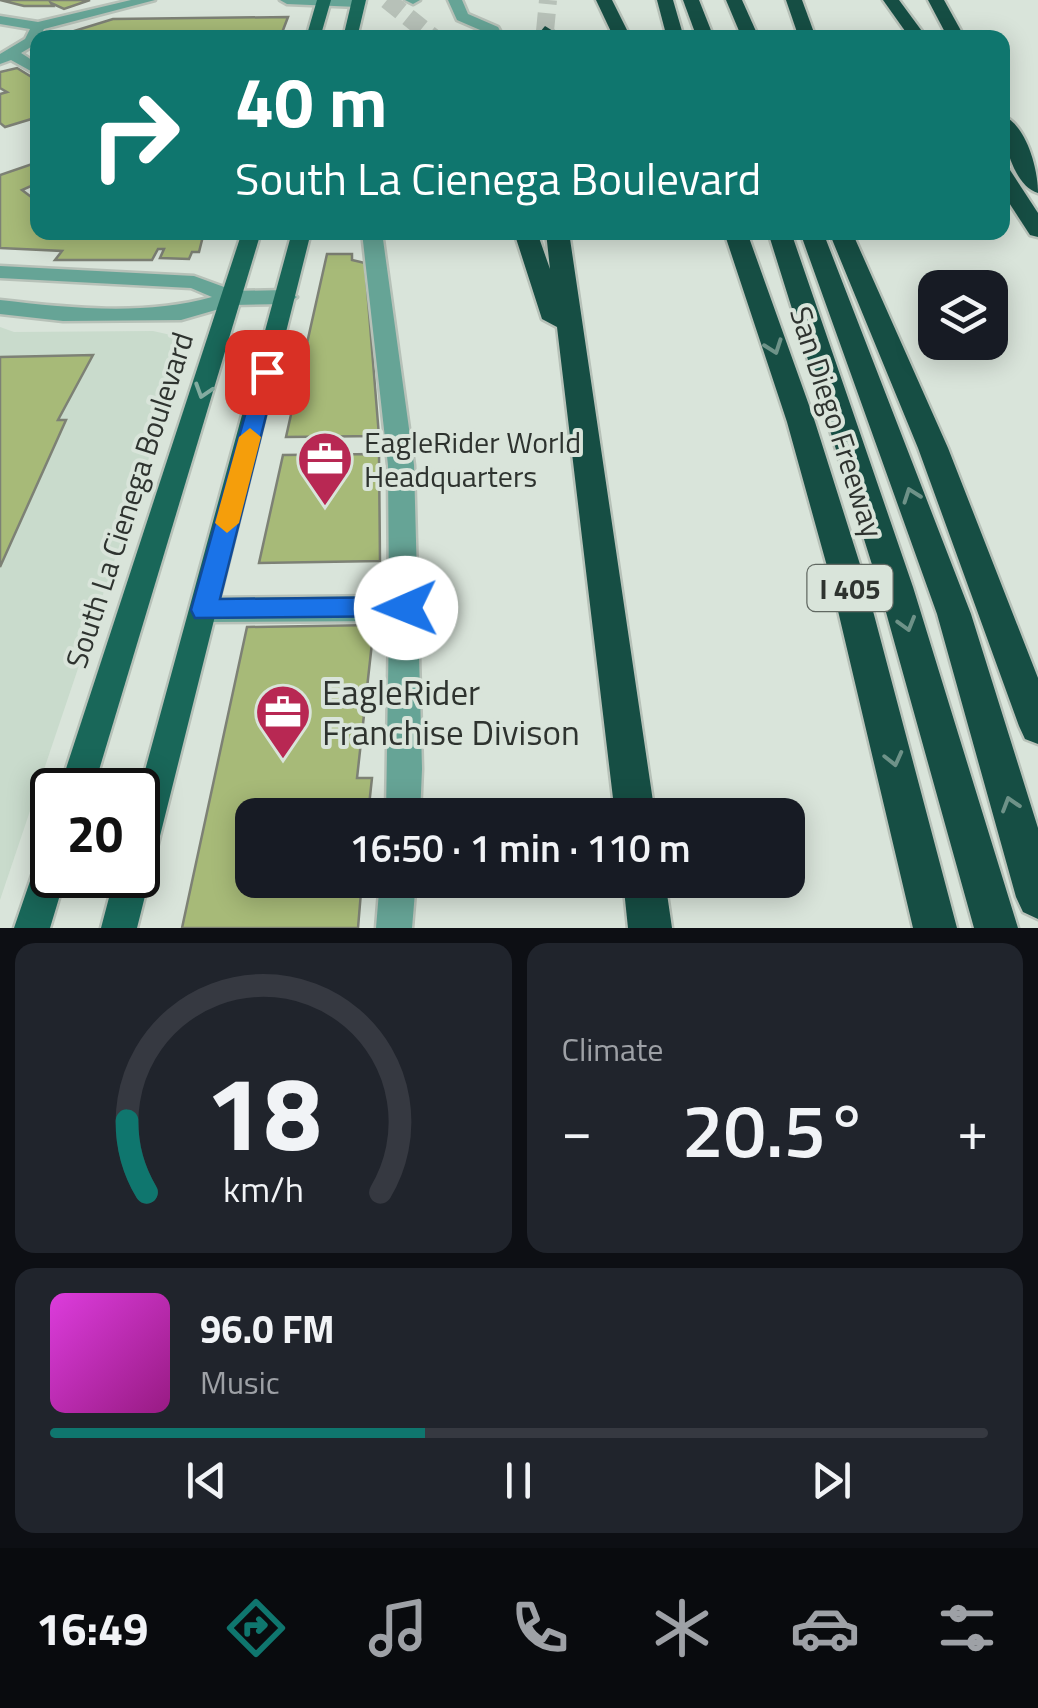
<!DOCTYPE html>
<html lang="en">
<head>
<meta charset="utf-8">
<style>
	:root { --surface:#171b24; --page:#20242c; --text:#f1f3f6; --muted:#9ea1a6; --line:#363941; --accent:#0f766e }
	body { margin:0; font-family:"Titillium Web",sans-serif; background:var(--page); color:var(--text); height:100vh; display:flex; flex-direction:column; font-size:38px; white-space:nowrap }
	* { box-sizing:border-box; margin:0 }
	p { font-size:32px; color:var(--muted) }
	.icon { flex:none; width:55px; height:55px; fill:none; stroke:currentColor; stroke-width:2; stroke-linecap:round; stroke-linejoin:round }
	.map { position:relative; height:928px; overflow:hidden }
	.panel { display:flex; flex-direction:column; gap:15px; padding:15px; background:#0d0f14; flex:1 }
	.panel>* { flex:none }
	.guide { position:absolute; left:30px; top:30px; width:980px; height:210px; border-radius:20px; box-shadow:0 5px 25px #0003; background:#0f766e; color:#fff; overflow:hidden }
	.buttons { position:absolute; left:918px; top:270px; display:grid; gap:20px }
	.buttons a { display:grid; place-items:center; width:90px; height:90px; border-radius:20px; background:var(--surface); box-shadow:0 5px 25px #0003; font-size:50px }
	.speed { position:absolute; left:30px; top:768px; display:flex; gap:20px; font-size:50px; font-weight:700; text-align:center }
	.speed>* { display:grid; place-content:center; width:130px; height:130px; border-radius:50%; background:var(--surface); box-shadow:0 5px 25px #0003; line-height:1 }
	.speed .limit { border:5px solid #111; border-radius:15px; background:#fff; color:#111 }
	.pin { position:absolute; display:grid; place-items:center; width:85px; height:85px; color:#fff; margin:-42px; border-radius:20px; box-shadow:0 5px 15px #0006 }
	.me { position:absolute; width:110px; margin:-55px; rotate:269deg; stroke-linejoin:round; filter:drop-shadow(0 0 8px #0008) }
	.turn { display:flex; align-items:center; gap:35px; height:210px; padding:0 40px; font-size:45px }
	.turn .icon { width:130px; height:130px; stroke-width:2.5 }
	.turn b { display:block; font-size:70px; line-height:85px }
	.big { font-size:75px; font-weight:600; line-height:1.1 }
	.panel .tile { flex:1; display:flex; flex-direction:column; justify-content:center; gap:15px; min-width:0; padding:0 35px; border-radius:20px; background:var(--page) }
	.panel .dial { align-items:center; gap:0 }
	.dial svg { height:260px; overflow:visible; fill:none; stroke:var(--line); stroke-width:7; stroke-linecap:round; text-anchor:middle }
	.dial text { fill:var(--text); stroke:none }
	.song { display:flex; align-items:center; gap:30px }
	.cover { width:120px; height:120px; border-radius:15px; background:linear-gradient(135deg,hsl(300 70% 55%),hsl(310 70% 35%)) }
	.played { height:10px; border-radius:5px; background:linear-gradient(90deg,var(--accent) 40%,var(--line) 40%) }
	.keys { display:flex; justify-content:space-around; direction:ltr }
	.heat { display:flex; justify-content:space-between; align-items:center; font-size:55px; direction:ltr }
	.panel .tiles { flex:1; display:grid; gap:15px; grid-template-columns:1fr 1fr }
	.tile:last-child { grid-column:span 2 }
	.trip { position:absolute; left:235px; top:798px; width:570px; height:100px; border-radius:20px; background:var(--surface); box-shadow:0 5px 25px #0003; font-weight:600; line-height:100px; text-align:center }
	.menu { display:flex; height:160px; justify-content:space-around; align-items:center; background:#090b0e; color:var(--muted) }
	.menu .icon { width:70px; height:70px }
	.menu .selected { color:var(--accent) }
	.menu b { font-size:45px; color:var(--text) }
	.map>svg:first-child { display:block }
	.built { fill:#c9dbcc }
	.building { fill:#a7ba78; stroke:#7d8175; stroke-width:2.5 }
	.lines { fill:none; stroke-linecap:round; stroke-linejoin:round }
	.highway-tunnel { stroke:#b7c1b8; stroke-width:18; stroke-dasharray:18 9; stroke-linecap:butt }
	.minor-casing { stroke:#b7c1b8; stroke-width:5 }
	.major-casing { stroke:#b7c1b8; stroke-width:5 }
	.highway-casing { stroke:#b7c1b8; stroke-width:5 }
	.minor { fill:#66a496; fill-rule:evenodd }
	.major { fill:#196759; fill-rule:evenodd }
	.highway { fill:#164e44; fill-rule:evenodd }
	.oneway { stroke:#6e9288 }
	.oneway2 { stroke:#83aca0 }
	.route { fill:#1a73e8; stroke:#114b97; stroke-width:2.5 }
	.slow { fill:#f59e0b }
	.labels { text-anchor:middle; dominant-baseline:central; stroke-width:8; stroke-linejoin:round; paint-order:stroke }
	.shield { fill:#d9e4da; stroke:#616862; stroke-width:2.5 }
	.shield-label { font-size:28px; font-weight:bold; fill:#2e332f }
	.street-label { font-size:30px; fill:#2e332f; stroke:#d9e4da }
	.poi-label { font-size:30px; fill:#2e332f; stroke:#d9e4da; text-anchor:start }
	.near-poi-label { font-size:35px; fill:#2e332f; stroke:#d9e4da; text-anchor:start }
</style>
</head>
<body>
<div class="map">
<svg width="1038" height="928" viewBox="0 0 1038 928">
	<rect width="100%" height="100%" fill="#d9e4da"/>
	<path class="built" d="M0 327 14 332 153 331 189 339 0 900Z"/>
	<g class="building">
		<path d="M0 0H90L64 9 51 3 53 6H24Z"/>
		<path d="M288 17 280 38 58 36 113 19Z"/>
		<path d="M17 68 38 81V117L5 127 0 123V94L7 92 0 88V72Z"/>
		<path d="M38 162V183L22 190 38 202V232H204L199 252H192L189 259 160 258 164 249H158L152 260H55L62 251 0 248V175Z"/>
		<path d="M327 254H352V260L365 263 379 436 286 437Z"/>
		<path d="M93 355 58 420H66L0 567V357Z"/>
		<path d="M379 454 380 561 259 563 283 455Z"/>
		<path d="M374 625 357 778H372L368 815H252V880H362L358 928H182L247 627Z"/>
	</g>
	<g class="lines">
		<g class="highway-tunnel">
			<path d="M387 0 434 38"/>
			<path d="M545 31 548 0"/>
		</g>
		<g class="minor-casing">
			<g id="minor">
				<path d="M131 0H155L44 29 36 44 21 53 38 64V75L11 60 0 64V54L25 39 30 29 0 24V16L38 22Z"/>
				<path d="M280 0H362L365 3 358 7 287 4Z"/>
				<path d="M405 0H420L413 4Z"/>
				<path d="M448 0H462L468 14 498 27 504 38H490L487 33 457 20Z"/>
				<path d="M362 232H382L414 465 422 769 420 815H386L389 621 204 622 194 619 190 610 194 601 204 598 389 596 388 465Z"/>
				<path d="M0 266 194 276 235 291 287 290 297 297 287 304 233 305 181 320 63 321 0 314V300C68 308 145 316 212 297L191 288 0 278Z"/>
				<path d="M380 880H416L412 928H376Z"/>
			</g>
		</g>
		<g class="major-casing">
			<g id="major">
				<path d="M317 0H331L320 38H306Z"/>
				<path d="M352 0H366L357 38H343Z"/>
				<path d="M242 232H261L93 790H59Z"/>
				<path d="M292 232H311L137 928H101L115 875H138V796Z"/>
				<path d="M52 846V875H66L50 928H14L40 852Z"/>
			</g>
		</g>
		<g class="highway-casing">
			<g id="highway">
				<path d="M596 0H612L631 38H614Z"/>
				<path d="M657 0H673L684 38H667Z"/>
				<path d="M683 0H699L714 38H697Z"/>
				<path d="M726 0H742L759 38H742Z"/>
				<path d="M786 0H802L816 38H799Z"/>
				<path d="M883 0H899L927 38H910Z"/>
				<path d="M928 0H944L965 38H948Z"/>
				<path d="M545 26 553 31 552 38H535Z"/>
				<path d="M1002 115C1027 125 1038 170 1038 193 1013 186 1002 138 1002 115Z"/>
				<path d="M1002 169 1010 170 1038 213V237L1030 235 1002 192Z"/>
				<path d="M514 232H537L550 269 546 232H569L655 815H615L557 327 542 319Z"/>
				<path d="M724 232H747L815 422 864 577 957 928H913L830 577 787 422Z"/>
				<path d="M768 232H791L913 587 1018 928H974L879 587Z"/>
				<path d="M800 232H823L971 614 1038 828V919L1023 912 1016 897 937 614Z"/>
				<path d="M829 232H852L948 448 1038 678V744L1025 739 1019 726 918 448Z"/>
				<path d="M623 880H665L672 928H628Z"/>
			</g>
		</g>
		<use href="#minor" class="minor"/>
		<use href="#major" class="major"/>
		<use href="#highway" class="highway"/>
	</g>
	<defs><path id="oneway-chevron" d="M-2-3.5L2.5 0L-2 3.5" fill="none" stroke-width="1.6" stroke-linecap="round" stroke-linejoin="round" transform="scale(2.5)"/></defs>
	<g class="oneway">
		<use href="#oneway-chevron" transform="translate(774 347) rotate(70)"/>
		<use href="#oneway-chevron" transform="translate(911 495) rotate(-110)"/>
		<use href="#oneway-chevron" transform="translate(907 624) rotate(74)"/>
		<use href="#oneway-chevron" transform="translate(894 759) rotate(76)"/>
		<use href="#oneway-chevron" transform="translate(1010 804) rotate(-107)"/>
	</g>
	<use class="oneway2" href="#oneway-chevron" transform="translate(203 391) rotate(108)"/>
	<path class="route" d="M267 365 277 372 220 599 406 597 415 600 419 608 415 616 195 618 191 610 257 372Z"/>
	<path class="slow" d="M250 428 261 437 239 523 227 533 215 523 239 437Z"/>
	<defs>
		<g id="office-pin" transform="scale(2.875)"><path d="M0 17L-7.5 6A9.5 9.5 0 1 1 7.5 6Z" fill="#b82853" stroke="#d9e4da"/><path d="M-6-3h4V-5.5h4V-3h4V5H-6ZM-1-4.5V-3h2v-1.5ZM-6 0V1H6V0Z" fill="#fff"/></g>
	</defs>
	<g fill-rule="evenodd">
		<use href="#office-pin" x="325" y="459"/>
		<use href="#office-pin" x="283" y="712"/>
	</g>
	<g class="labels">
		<rect class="shield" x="807.5" y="565" width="85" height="46" rx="8"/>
		<g class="shield-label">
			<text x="850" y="588">I 405</text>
		</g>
		<g class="street-label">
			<text transform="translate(837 422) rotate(72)">San Diego Freeway</text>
			<text transform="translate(129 500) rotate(-72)">South La Cienega Boulevard</text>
		</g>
		<g class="poi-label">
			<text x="364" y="442">EagleRider World<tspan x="364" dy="34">Headquarters</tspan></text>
		</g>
		<g class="near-poi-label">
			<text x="322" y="692">EagleRider<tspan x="322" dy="40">Franchise Divison</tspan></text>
		</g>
	</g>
</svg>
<div class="buttons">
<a><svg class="icon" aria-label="layers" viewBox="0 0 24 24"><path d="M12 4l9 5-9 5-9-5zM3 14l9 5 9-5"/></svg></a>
</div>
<div class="speed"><div class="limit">20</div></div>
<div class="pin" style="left:267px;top:372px;background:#d93025"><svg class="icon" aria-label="arrive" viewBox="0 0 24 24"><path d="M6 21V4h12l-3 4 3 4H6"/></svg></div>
<svg class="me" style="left:406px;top:608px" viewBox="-20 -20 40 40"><circle r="19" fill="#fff"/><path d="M0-13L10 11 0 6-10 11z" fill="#1a73e8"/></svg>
<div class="trip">16:50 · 1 min · 110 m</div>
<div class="guide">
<div class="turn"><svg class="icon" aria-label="right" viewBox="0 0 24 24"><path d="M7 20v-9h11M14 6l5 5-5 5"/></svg><div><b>40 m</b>South La Cienega Boulevard</div></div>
</div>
</div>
<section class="panel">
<div class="tiles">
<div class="tile dial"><svg viewBox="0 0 100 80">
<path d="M14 69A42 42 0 1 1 86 69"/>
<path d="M14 69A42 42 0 0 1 8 47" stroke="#0f766e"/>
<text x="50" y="56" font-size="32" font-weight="700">18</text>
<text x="50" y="72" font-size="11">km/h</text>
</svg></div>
<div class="tile"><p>Climate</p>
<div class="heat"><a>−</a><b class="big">20.5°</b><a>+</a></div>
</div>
<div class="tile">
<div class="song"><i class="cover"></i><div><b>96.0 FM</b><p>Music</p></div></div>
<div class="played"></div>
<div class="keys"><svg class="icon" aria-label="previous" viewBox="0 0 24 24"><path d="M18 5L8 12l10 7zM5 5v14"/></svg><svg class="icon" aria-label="pause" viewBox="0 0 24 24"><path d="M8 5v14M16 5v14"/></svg><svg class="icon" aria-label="next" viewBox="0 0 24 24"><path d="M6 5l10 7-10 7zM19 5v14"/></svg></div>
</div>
</div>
</section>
<nav class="menu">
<b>16:49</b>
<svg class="icon selected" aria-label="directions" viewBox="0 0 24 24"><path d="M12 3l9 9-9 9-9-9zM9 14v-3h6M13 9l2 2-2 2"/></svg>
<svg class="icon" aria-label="music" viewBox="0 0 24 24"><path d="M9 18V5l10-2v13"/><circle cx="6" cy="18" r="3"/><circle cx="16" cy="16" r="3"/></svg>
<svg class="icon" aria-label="phone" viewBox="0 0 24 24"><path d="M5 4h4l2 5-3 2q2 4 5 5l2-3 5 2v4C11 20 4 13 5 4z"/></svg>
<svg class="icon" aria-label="climate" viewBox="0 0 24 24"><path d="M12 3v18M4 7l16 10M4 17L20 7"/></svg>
<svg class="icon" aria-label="car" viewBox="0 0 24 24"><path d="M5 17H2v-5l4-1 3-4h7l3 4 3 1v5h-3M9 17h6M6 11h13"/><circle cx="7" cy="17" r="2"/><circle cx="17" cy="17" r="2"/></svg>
<svg class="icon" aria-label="filters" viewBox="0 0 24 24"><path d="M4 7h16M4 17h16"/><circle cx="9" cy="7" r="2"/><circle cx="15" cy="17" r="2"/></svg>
</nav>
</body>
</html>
